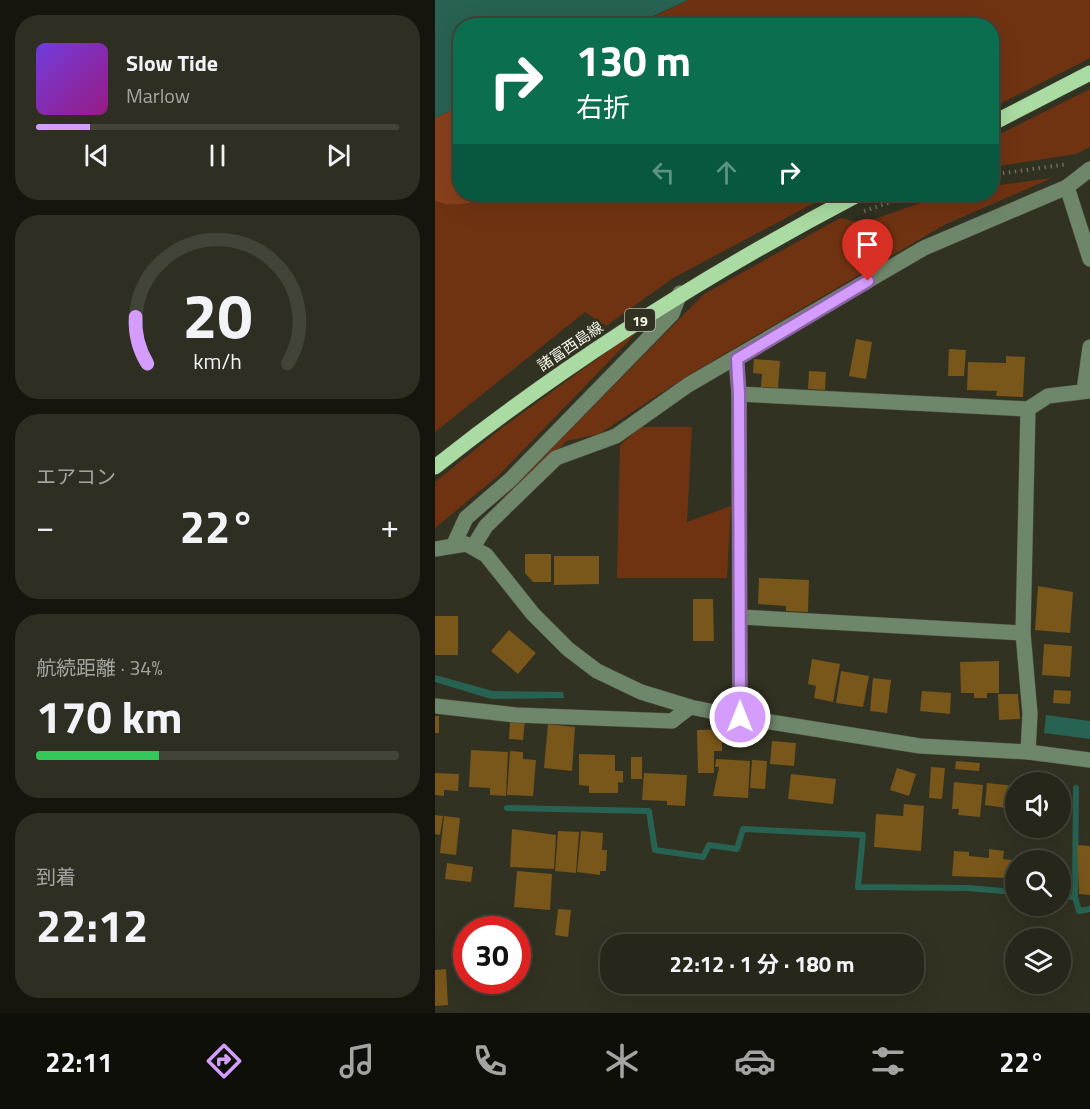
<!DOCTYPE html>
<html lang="ja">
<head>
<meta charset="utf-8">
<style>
	:root { --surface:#26261a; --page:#2e2e23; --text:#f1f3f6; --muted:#a4a5a2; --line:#424339; --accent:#d49cfc }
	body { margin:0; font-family:"Titillium Web","Noto Sans JP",sans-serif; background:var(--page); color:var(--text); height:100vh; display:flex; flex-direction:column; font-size:22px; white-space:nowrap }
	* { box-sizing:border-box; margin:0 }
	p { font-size:20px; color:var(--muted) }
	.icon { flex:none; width:33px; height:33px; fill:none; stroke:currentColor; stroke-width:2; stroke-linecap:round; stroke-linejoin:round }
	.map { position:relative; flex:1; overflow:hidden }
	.details { display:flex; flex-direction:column; gap:15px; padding:15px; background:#15150e; width:435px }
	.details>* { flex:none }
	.banner { position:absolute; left:18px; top:18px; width:546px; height:183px; border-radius:24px; box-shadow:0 6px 24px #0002,0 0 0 2px var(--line); background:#0b6e4f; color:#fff; overflow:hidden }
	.buttons { position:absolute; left:570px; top:772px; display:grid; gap:12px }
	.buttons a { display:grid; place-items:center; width:66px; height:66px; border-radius:50%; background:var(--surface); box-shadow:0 6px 24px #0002,0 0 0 2px var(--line); font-size:30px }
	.speed { position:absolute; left:18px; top:916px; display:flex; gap:12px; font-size:30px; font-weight:700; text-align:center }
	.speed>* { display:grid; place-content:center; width:78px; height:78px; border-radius:50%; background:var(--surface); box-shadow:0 6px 24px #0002,0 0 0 2px var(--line); line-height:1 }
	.speed .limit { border:9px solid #d22; background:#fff; color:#111 }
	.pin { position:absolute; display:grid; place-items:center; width:51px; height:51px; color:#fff; margin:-62px -26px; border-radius:50% 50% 50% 0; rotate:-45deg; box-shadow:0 0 6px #0007 }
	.pin .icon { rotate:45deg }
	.me { position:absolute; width:66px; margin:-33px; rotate:0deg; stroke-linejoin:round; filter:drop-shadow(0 0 4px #0008) }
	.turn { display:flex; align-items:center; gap:21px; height:126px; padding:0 24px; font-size:27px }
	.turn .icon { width:78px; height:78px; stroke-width:2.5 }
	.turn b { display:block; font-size:42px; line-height:51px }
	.lanes { display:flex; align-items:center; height:57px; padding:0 24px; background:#0003; justify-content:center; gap:30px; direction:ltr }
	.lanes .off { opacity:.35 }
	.big { font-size:45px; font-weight:700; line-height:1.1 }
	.details .tile { flex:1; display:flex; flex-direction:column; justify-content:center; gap:9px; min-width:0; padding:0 21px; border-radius:24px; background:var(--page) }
	.details .dial { align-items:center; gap:0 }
	.dial svg { height:156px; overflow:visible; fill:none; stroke:var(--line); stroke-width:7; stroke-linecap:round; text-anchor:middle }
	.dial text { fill:var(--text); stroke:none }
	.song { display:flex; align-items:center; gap:18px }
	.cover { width:72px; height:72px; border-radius:9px; background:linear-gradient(135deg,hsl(260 70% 55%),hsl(310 70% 35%)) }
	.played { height:6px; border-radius:3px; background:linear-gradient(90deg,var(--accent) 15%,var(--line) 15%) }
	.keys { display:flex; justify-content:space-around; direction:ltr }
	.heat { display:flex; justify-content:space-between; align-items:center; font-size:33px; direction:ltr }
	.charge { height:9px; border-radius:4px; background:linear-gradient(90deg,#34c759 34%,var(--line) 0) }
	.trip { position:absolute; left:165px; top:934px; width:324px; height:60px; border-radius:24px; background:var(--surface); box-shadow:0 6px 24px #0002,0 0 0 2px var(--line); font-weight:700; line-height:60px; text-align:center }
	.menu { display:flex; height:96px; justify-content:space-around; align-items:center; background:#0f0f0a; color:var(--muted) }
	.menu .icon { width:42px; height:42px }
	.menu .selected { color:var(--accent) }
	.menu b { font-size:27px; color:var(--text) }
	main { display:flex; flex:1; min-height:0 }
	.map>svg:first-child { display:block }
	.green { fill:#703312 }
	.forest { fill:#88411b }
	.water { fill:#286252 }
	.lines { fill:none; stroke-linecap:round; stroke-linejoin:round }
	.stream { stroke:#286252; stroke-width:6 }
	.building { fill:#795619 }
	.minor-casing { stroke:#4d4d3e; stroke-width:16 }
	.major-casing { stroke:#4d4d3e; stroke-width:16 }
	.path { stroke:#6d6e5f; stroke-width:4; stroke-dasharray:1.5 4.5; stroke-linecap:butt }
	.minor { stroke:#6e866a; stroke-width:15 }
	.major { stroke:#aadba2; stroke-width:15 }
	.route-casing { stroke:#8a65a4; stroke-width:15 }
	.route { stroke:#d49cfc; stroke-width:10 }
	.labels { text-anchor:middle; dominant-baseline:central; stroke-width:5; stroke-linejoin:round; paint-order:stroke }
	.shield { fill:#323222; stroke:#babbaf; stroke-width:1.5 }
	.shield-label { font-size:14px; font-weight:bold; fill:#f5f6eb }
	.street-label { font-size:15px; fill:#f5f6eb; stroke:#323222 }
</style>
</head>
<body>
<main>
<section class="details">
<div class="tile">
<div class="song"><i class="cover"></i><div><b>Slow Tide</b><p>Marlow</p></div></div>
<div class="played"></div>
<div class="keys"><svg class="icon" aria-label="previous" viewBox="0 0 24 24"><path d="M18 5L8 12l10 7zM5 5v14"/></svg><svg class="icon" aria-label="pause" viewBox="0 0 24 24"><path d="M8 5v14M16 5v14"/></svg><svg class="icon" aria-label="next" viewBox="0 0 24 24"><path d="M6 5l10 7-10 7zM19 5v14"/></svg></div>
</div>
<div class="tile dial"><svg viewBox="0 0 100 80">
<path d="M14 69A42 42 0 1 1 86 69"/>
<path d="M14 69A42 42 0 0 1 8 45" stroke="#d49cfc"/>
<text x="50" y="56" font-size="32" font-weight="700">20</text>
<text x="50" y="72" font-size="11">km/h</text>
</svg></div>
<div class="tile"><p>エアコン</p>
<div class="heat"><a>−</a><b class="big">22°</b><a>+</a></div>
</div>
<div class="tile"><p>航続距離 · 34%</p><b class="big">170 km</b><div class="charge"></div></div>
<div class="tile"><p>到着</p><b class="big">22:12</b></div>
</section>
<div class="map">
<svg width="655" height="1013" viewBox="0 0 655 1013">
	<rect width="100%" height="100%" fill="#323222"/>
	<g class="green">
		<path d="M253 0H655V58L557 108 556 26H199Z"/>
		<path d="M655 89V147L641 154 557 167V138Z"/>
		<path d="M617 178 509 225 252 376 164 434 132 441 58 508 269 294 405 218 428 223 511 194H556L557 186Z"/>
		<path d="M57 194H396L238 278 171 326 150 312 0 432V201C17 208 41 204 57 194Z"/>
		<path d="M209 325 63 476 0 528V482L68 427Z"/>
		<path d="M206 427H257L252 522 296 506 292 578H182L185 445Z"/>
	</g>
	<path class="forest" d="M25 106 26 194H56C41 204 17 208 0 201V118Z"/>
	<g class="water">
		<path d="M0 0H253L199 25 26 26 25 106 0 118Z"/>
		<path d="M0 675 58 691 128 692 129 698 56 699 0 682Z"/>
		<path d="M611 715 655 721V739L609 733Z"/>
	</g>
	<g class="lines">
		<g class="stream">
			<path d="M72 808 214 811 220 850 268 857 274 845 302 849 308 829 428 835 423 887 532 888 580 892"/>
			<path d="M626 896 640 897 641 788"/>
			<path d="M640 897 644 911 655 909"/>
		</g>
	</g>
	<g class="building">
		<path d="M421 339 437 342 431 379 414 376Z"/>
		<path d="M514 349 531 350 529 376H513Z"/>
		<path d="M571 356 590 357 588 397 561 396 562 391 532 390 533 362 571 363Z"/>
		<path d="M319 359 345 361 343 388 326 387 327 374 318 373Z"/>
		<path d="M374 371 391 372 390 390 373 389Z"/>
		<path d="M90 554H116V582H98L90 573Z"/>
		<path d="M119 556H164V584L119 585Z"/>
		<path d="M324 578 374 580 373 612 351 611V606L323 604Z"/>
		<path d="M603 586 638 592 635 633 600 630Z"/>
		<path d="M258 599H278L279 641H258Z"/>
		<rect x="0" y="616" width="23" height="39"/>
		<path d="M74 630 101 653 83 674 56 651Z"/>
		<path d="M609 644 637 646 635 677 607 675Z"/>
		<path d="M377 659 405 664 398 702 379 698 381 686 373 684Z"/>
		<path d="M564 661V693H552V698H539V693H526L525 662Z"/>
		<path d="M406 671 434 676 428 707 401 703Z"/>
		<path d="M438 678 456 680 452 713 435 711Z"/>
		<path d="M619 690 636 691 635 704 618 703Z"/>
		<path d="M487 691 516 693 515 714 485 711Z"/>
		<path d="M563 694H583L585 719 564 720Z"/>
		<rect x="0" y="716" width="4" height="17"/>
		<path d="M75 720H90L88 740 74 739Z"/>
		<path d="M113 724 140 727 137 771 109 768Z"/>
		<path d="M298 729V742H287V751H279V773H263L262 730Z"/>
		<path d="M337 741 361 743 359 766 335 764Z"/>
		<path d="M36 750 73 752 71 796 55 795V788L34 787Z"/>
		<path d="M75 751 88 752V759L101 760 98 796 72 795Z"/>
		<path d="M144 754 180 755V771H188V783L183 782V793H154V786L144 785Z"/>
		<rect x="196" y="757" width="11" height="22"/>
		<path d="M281 759 315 761 313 798 278 796 284 767H280Z"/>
		<path d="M317 760 332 761 330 789 315 788Z"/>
		<path d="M521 761 545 763 544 771 520 769Z"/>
		<path d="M496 767 510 768 507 799 494 798Z"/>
		<path d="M462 768 481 774 474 796 455 790Z"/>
		<path d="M0 773 24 774 23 791 9 790V796L0 795Z"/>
		<path d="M209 773 252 775 250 806 232 805V801L207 800Z"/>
		<path d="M356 774 401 779 398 804 353 799Z"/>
		<path d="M519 782 548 785 545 817 523 815 524 809H517Z"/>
		<path d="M552 783 580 786 579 809 550 805Z"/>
		<path d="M469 804 489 806 486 851 439 847 441 814 468 816Z"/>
		<path d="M0 815 8 816 5 835 0 834Z"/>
		<path d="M9 816 25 818 21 855 5 853Z"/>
		<path d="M77 829 121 835 119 869 75 867Z"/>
		<path d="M123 831 144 832 141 873 120 871Z"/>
		<path d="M146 831 168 833 167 850H172L171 871H165V875L142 872Z"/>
		<path d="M642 845 655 846V895L644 894Z"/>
		<path d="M554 849 569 851 568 859 576 860 575 878 517 876 519 851 534 852V856L554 858Z"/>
		<path d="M610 854 625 856V861H609Z"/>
		<path d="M12 863 38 867 36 882 10 879Z"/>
		<path d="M82 871 117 874 115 910 79 907Z"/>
		<path d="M123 909 136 910 133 937 120 935Z"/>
		<path d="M11 969 13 1005 0 1006V970Z"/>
	</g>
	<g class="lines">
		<g class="minor-casing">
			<g id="minor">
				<path d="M632 187 655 259"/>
				<path d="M301 359 304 394 305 717"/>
				<path d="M649 391 655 347"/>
				<path d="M304 394 593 409 613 396 655 391"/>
				<path d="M593 409 588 633 595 714 593 752"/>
				<path d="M19 544 31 518 75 480 237 314 245 293"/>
				<path d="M38 547 51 526 121 458 181 436 253 385 489 248 632 187 655 169"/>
				<path d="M0 549 31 544 51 555 98 614 133 649 162 671 206 692 255 707 305 717 485 746 593 752 655 760"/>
				<path d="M305 617 588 633"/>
				<path d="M0 706 81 715 237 721 255 707"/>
			</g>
		</g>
		<g class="major-casing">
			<g id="major">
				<path d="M556 124 655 73"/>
				<path d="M0 467C132 362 275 272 424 194"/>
			</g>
		</g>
		<g class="path">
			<path d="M556 175 633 164"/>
			<path d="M429 211 481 194"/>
		</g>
		<use href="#minor" class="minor"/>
		<use href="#major" class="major"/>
	</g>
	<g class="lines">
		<g class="route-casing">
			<path id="route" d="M305 717 304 394 302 359 433 281"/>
		</g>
		<use href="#route" class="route"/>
	</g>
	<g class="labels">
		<rect class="shield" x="190" y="309" width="30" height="22" rx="4.5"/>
		<g class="shield-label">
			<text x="205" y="320">19</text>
		</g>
		<g class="street-label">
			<text transform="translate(135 346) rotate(-34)">諸富西島線</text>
		</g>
	</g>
</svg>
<div class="buttons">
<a><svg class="icon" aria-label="sound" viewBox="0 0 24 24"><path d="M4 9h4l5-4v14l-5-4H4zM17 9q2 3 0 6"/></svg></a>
<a><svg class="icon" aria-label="search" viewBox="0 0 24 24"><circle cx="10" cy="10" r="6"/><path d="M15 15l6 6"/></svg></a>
<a><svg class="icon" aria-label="layers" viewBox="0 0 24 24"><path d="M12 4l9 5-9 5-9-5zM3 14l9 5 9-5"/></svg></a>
</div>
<div class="speed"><div class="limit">30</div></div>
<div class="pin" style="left:433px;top:281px;background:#d93025"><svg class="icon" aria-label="arrive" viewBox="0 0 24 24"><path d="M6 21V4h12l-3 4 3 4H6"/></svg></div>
<svg class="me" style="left:305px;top:717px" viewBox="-20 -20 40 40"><circle r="17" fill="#d49cfc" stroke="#fff" stroke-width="3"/><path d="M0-11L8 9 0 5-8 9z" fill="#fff"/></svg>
<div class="trip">22:12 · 1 分 · 180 m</div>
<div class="banner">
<div class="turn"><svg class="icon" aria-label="right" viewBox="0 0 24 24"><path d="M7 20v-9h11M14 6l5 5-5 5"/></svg><div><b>130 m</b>右折</div></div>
<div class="lanes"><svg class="icon off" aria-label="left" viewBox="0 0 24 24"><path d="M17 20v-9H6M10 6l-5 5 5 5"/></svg><svg class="icon off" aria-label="ahead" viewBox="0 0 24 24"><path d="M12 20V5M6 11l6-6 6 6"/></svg><svg class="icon" aria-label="right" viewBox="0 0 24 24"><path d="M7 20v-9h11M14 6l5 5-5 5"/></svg></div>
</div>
</div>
</main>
<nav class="menu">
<b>22:11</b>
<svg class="icon selected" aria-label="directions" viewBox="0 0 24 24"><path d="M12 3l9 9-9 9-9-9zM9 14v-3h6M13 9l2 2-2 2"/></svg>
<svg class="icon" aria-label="music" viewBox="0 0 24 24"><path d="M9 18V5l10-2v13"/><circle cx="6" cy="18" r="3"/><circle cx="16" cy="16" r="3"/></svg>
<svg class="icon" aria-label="phone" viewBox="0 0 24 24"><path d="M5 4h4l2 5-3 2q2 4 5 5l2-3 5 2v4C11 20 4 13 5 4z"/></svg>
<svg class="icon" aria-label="climate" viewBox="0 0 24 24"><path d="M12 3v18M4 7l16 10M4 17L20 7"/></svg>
<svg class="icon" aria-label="car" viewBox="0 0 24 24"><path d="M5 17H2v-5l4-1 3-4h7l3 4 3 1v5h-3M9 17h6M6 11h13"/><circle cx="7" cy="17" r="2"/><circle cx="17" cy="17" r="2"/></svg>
<svg class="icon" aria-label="filters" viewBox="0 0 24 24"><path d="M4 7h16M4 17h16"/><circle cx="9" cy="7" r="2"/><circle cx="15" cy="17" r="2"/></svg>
<b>22°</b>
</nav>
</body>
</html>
